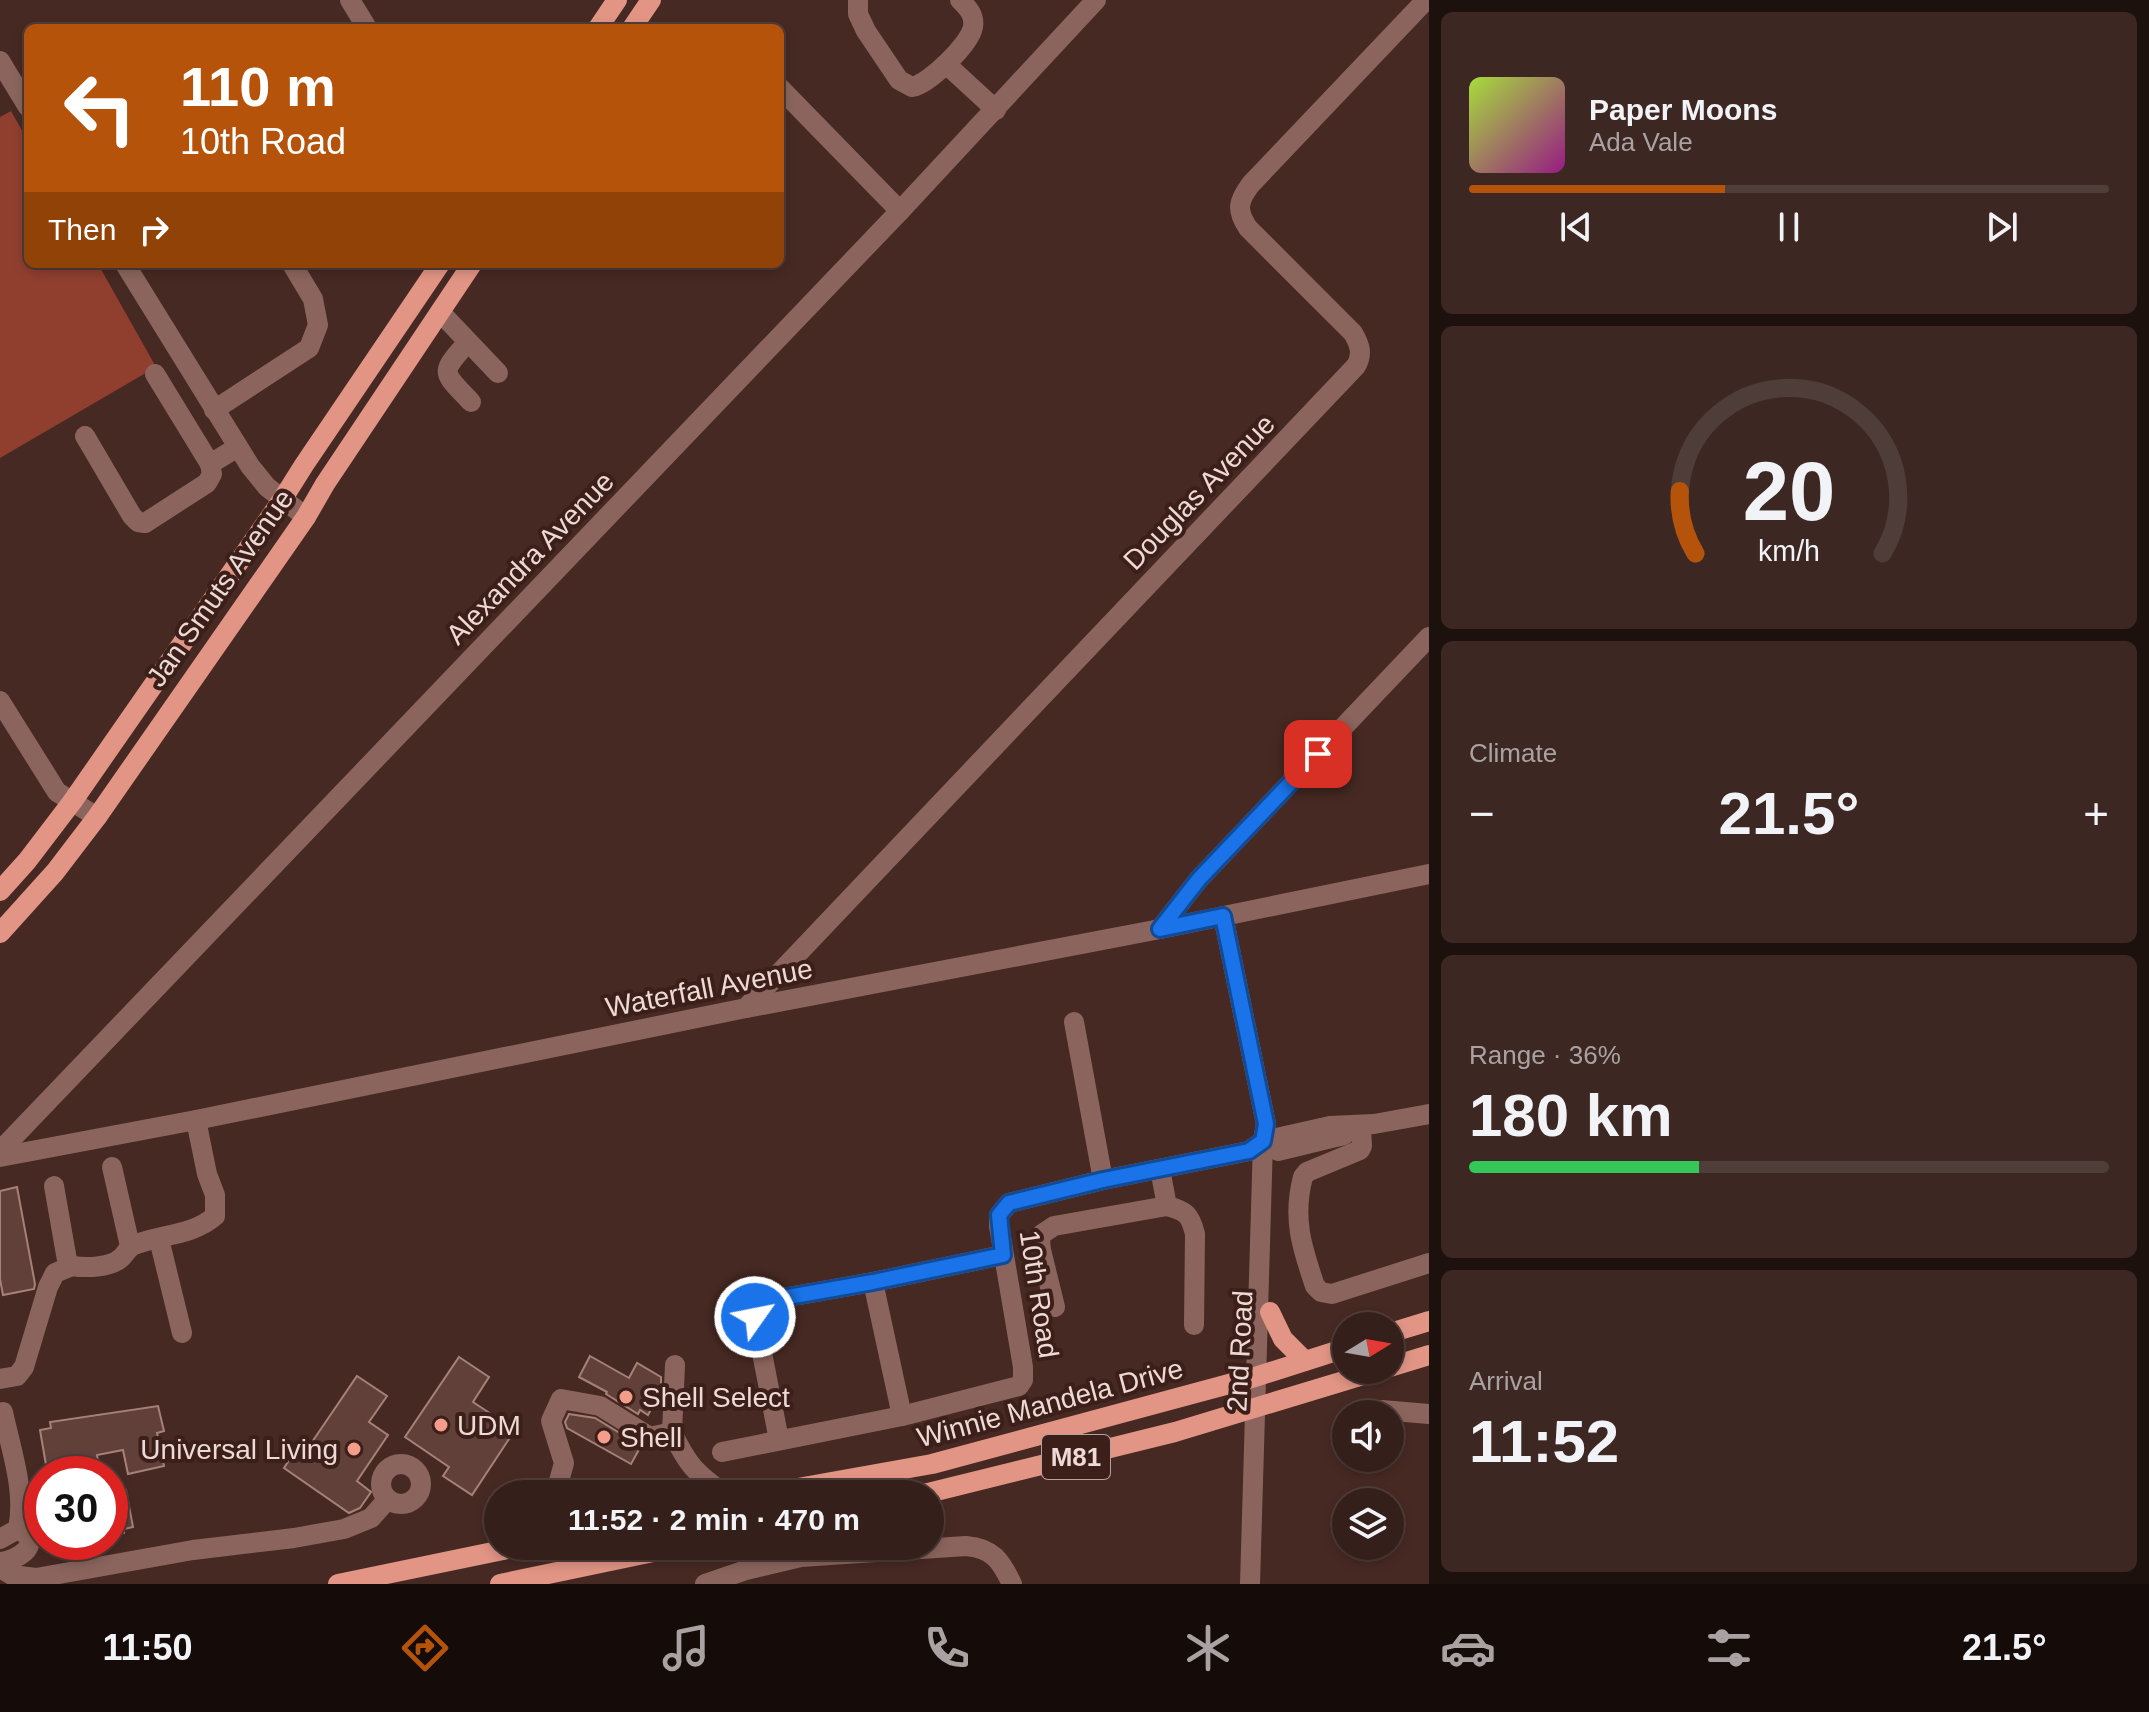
<!DOCTYPE html>
<html lang="en">
<head>
<meta charset="utf-8">
<style>
	:root { --surface:#351f1a; --page:#3d2723; --text:#f1f3f6; --muted:#aaa2a2; --line:#4f3d39; --accent:#b45309 }
	body { margin:0; font-family:Arial,sans-serif; background:var(--page); color:var(--text); height:100vh; display:flex; flex-direction:column; font-size:30px; white-space:nowrap }
	* { box-sizing:border-box; margin:0 }
	p { font-size:26px; color:var(--muted) }
	.icon { flex:none; width:44px; height:44px; fill:none; stroke:currentColor; stroke-width:2; stroke-linecap:round; stroke-linejoin:round }
	.map { position:relative; flex:1; overflow:hidden }
	.side { display:flex; flex-direction:column; gap:12px; padding:12px; background:#1d110e; width:720px }
	.side>* { flex:none }
	.banner { position:absolute; left:24px; top:24px; width:760px; height:244px; border-radius:12px; box-shadow:0 4px 12px #0003,0 0 0 2px var(--line); background:#b45309; color:#fff; overflow:hidden }
	.needle { width:52px; rotate:79deg }
	.controls { position:absolute; left:1332px; top:1312px; display:grid; gap:16px }
	.controls a { display:grid; place-items:center; width:72px; height:72px; border-radius:50%; background:var(--surface); box-shadow:0 4px 12px #0003,0 0 0 2px var(--line); font-size:40px }
	.speed { position:absolute; left:24px; top:1456px; display:flex; gap:16px; font-size:40px; font-weight:700; text-align:center }
	.speed>* { display:grid; place-content:center; width:104px; height:104px; border-radius:50%; background:var(--surface); box-shadow:0 4px 12px #0003,0 0 0 2px var(--line); line-height:1 }
	.speed .limit { border:12px solid #d22; background:#fff; color:#111 }
	.pin { position:absolute; display:grid; place-items:center; width:68px; height:68px; color:#fff; margin:-34px; border-radius:16px; box-shadow:0 4px 12px #0006 }
	.me { position:absolute; width:88px; margin:-44px; rotate:57deg; stroke-linejoin:round; filter:drop-shadow(0 0 6px #0008) }
	.turn { display:flex; align-items:center; gap:28px; height:168px; padding:0 24px; font-size:36px }
	.turn .icon { width:104px; height:104px; stroke-width:2.5 }
	.turn b { display:block; font-size:56px; line-height:68px }
	.then { display:flex; align-items:center; height:76px; padding:0 24px; background:#0003; gap:16px; font-size:30px }
	.big { font-size:60px; font-weight:700; line-height:1.1 }
	.side .widget { flex:1; display:flex; flex-direction:column; justify-content:center; gap:12px; min-width:0; padding:0 28px; border-radius:12px; background:var(--page) }
	.side .dial { align-items:center; gap:0 }
	.dial svg { height:208px; overflow:visible; fill:none; stroke:var(--line); stroke-width:7; stroke-linecap:round; text-anchor:middle }
	.dial text { fill:var(--text); stroke:none }
	.song { display:flex; align-items:center; gap:24px }
	.cover { width:96px; height:96px; border-radius:12px; background:linear-gradient(135deg,hsl(80 70% 55%),hsl(310 70% 35%)) }
	.played { height:8px; border-radius:4px; background:linear-gradient(90deg,var(--accent) 40%,var(--line) 40%) }
	.keys { display:flex; justify-content:space-around; direction:ltr }
	.heat { display:flex; justify-content:space-between; align-items:center; font-size:44px; direction:ltr }
	.charge { height:12px; border-radius:6px; background:linear-gradient(90deg,#34c759 36%,var(--line) 0) }
	.trip { position:absolute; left:484px; top:1480px; width:460px; height:80px; border-radius:40px; background:var(--surface); box-shadow:0 4px 12px #0003,0 0 0 2px var(--line); font-weight:700; line-height:80px; text-align:center }
	.menu { display:flex; height:128px; justify-content:space-around; align-items:center; background:#150c0a; color:var(--muted) }
	.menu .icon { width:56px; height:56px }
	.menu .selected { color:var(--accent) }
	.menu b { font-size:36px; color:var(--text) }
	main { display:flex; flex:1; min-height:0 }
	.map>svg:first-child { display:block }
	.green { fill:#903f2f }
	.building { fill:#61403a; stroke:#a68179; stroke-width:2 }
	.lines { fill:none; stroke-linecap:round; stroke-linejoin:round }
	.minor { stroke:#8b655d; stroke-width:20 }
	.major { stroke:#e29585; stroke-width:20 }
	.route-casing { stroke:#114b97; stroke-width:20 }
	.route { stroke:#1a73e8; stroke-width:14 }
	.poi-dot { fill:#f49d8b; stroke:#3c1f19; stroke-width:3 }
	.labels { text-anchor:middle; dominant-baseline:central; stroke-width:8; stroke-linejoin:round; paint-order:stroke }
	.shield { fill:#3c1f19; stroke:#b8a19d; stroke-width:2 }
	.shield-label { font-size:26px; font-weight:bold; fill:#edd9d5 }
	.street-label { font-size:28px; fill:#edd9d5; stroke:#3c1f19 }
	.poi-label { font-size:28px; fill:#edd9d5; stroke:#3c1f19; text-anchor:start }
</style>
</head>
<body>
<main>
<div class="map">
<svg width="1429" height="1584" viewBox="0 0 1429 1584">
	<rect width="100%" height="100%" fill="#472923"/>
	<path class="green" d="M11 111 28 141V264H98L156 367 0 458V117Z"/>
	<g class="building">
		<path d="M17 1187 35 1284 34 1289 3 1295 0 1279V1191Z"/>
		<path d="M590 1356 629 1378 637 1363 661 1377V1390L648 1415 640 1410 638 1414 606 1394 607 1392 579 1377Z"/>
		<path d="M459 1357 489 1377 473 1402 515 1430 472 1495 443 1476 449 1467 405 1437Z"/>
		<path d="M357 1376 387 1396 369 1422 388 1435 357 1481 371 1492 360 1508 349 1513 284 1468 302 1440 310 1445Z"/>
		<path d="M158 1406 164 1431 157 1433 164 1466 128 1474 123 1450 97 1455 100 1474H66L64 1461 46 1465 40 1430 51 1428 50 1422Z"/>
		<path d="M569 1414 595 1418 641 1446 631 1464 567 1428 565 1422Z"/>
		<path d="M126 1490 133 1527 124 1529V1533L110 1536V1493Z"/>
	</g>
	<g class="lines">
		<g class="minor">
			<path d="M350 0 367 28"/>
			<path d="M858 0V14L866 31 899 80 912 87C929 84 970 44 973 27 975 15 968 8 960 0"/>
			<path d="M0 61 28 107"/>
			<path d="M946 64 996 110"/>
			<path d="M780 88 900 211"/>
			<path d="M125 264 250 466 267 487 306 517"/>
			<path d="M440 312 498 373"/>
			<path d="M468 342C439 374 442 371 471 402"/>
			<path d="M155 374 210 464 238 447"/>
			<path d="M214 410 309 348 318 325 313 299 292 264"/>
			<path d="M85 436 132 516 138 522 145 523 207 483 212 474 210 464"/>
			<path d="M0 701 57 792 97 817"/>
			<path d="M1223 916 1266 1124 1263 1141 1250 1584"/>
			<path d="M1160 929 1199 879 1429 637"/>
			<path d="M746 1008 1356 366C1363 354 1360 345 1353 333L1248 228C1236 210 1238 201 1251 184L1426 0"/>
			<path d="M1074 1022 1103 1180"/>
			<path d="M1361 1129 1362 1146 1360 1150 1307 1172 1303 1177C1292 1218 1302 1248 1315 1286L1321 1292 1332 1294 1429 1263"/>
			<path d="M0 1151 900 211 1096 0"/>
			<path d="M1278 1151 1344 1135"/>
			<path d="M0 1157 196 1120 746 1008 1160 929 1429 874"/>
			<path d="M112 1167 130 1246"/>
			<path d="M1160 1169 1167 1206C1186 1211 1190 1214 1195 1234L1194 1325"/>
			<path d="M54 1186 67 1260 72 1266C86 1268 110 1268 121 1258 126 1254 127 1248 134 1245 161 1234 192 1236 215 1216V1195L207 1174 196 1120"/>
			<path d="M159 1239 182 1333"/>
			<path d="M873 1282 902 1416"/>
			<path d="M1055 1307 1041 1250 1040 1240 1042 1234 1054 1226 1167 1206"/>
			<path d="M0 1379 17 1376 24 1367 48 1287 55 1273 72 1266"/>
			<path d="M3 1412C11 1450 26 1491 18 1529"/>
			<path d="M1373 1414 1382 1410 1429 1414"/>
			<path d="M672 1432 675 1365"/>
			<path d="M779 1440 755 1317 758 1306 771 1300 873 1282 1003 1255"/>
			<path d="M722 1452 902 1416 1019 1386 1023 1380V1367L999 1226V1215L1009 1203 1103 1180 1249 1151 1263 1141 1330 1126 1374 1124 1429 1114"/>
			<circle cx="401" cy="1484" r="20"/>
			<path d="M552 1494 559 1481 564 1463 551 1421 561 1399 600 1406 650 1437 672 1432C687 1464 696 1474 725 1494"/>
			<path d="M0 1539 18 1529C45 1544 18 1560 0 1562"/>
			<path d="M0 1568 12 1575 36 1578 193 1550 294 1538 344 1529 371 1518 387 1500"/>
			<path d="M705 1584 746 1570 801 1557 966 1546C993 1548 1001 1561 1012 1584"/>
		</g>
		<g class="major">
			<path d="M598 28 617 0"/>
			<path d="M632 28 651 0"/>
			<path d="M0 891 27 861 72 802 282 500 304 465 440 264"/>
			<path d="M0 933 55 872 97 817 306 517 325 484 472 264"/>
			<path d="M1270 1312 1283 1339 1305 1361"/>
			<path d="M1390 1333 1429 1321"/>
			<path d="M1390 1367 1429 1355"/>
			<path d="M764 1494 932 1464 1255 1377 1346 1348"/>
			<path d="M924 1494 1175 1432 1380 1370"/>
			<path d="M338 1584 522 1546"/>
			<path d="M500 1584 682 1546"/>
		</g>
	</g>
	<g class="lines">
		<g class="route-casing">
			<path id="route" d="M755 1317 758 1306 771 1300 873 1282 1003 1255 999 1215 1009 1203 1103 1180 1249 1151 1263 1141 1266 1124 1223 916 1160 929 1199 879 1318 754"/>
		</g>
		<use href="#route" class="route"/>
	</g>
	<g class="poi-dot">
		<circle cx="626" cy="1397" r="8"/>
		<circle cx="441" cy="1425" r="8"/>
		<circle cx="604" cy="1437" r="8"/>
		<circle cx="354" cy="1449" r="8"/>
	</g>
	<g class="labels">
		<rect class="shield" x="1042" y="1435" width="68" height="44" rx="6"/>
		<g class="shield-label">
			<text x="1076" y="1457">M81</text>
		</g>
		<g class="street-label">
			<text transform="translate(1199 492) rotate(-46)">Douglas Avenue</text>
			<text transform="translate(530 558) rotate(-46)">Alexandra Avenue</text>
			<text transform="translate(220 588) rotate(-55)">Jan Smuts Avenue</text>
			<text transform="translate(709 988) rotate(-11)">Waterfall Avenue</text>
			<text transform="translate(1039 1294) rotate(81)">10th Road</text>
			<text transform="translate(1240 1351) rotate(-87)">2nd Road</text>
			<text transform="translate(1050 1403) rotate(-15)">Winnie Mandela Drive</text>
		</g>
		<g class="poi-label">
			<text x="642" y="1397">Shell Select</text>
			<text x="457" y="1425">UDM</text>
			<text x="620" y="1437">Shell</text>
			<text x="338" y="1449" text-anchor="end">Universal Living</text>
		</g>
	</g>
</svg>
<div class="controls">
<a><svg class="needle" viewBox="-14 -14 28 28"><path d="M0-13l5 13h-10z" fill="#e53935"/><path d="M0 13l5-13h-10z" fill="#aaa2a2"/></svg></a>
<a><svg class="icon" aria-label="sound" viewBox="0 0 24 24"><path d="M4 9h4l5-4v14l-5-4H4zM17 9q2 3 0 6"/></svg></a>
<a><svg class="icon" aria-label="layers" viewBox="0 0 24 24"><path d="M12 4l9 5-9 5-9-5zM3 14l9 5 9-5"/></svg></a>
</div>
<div class="speed"><div class="limit">30</div></div>
<div class="pin" style="left:1318px;top:754px;background:#d93025"><svg class="icon" aria-label="arrive" viewBox="0 0 24 24"><path d="M6 21V4h12l-3 4 3 4H6"/></svg></div>
<svg class="me" style="left:755px;top:1317px" viewBox="-20 -20 40 40"><circle r="17" fill="#1a73e8" stroke="#fff" stroke-width="3"/><path d="M0-11L8 9 0 5-8 9z" fill="#fff"/></svg>
<div class="trip">11:52 · 2 min · 470 m</div>
<div class="banner">
<div class="turn"><svg class="icon" aria-label="left" viewBox="0 0 24 24"><path d="M17 20v-9H6M10 6l-5 5 5 5"/></svg><div><b>110 m</b>10th Road</div></div>
<div class="then">Then<svg class="icon" aria-label="right" viewBox="0 0 24 24"><path d="M7 20v-9h11M14 6l5 5-5 5"/></svg></div>
</div>
</div>
<section class="side">
<div class="widget">
<div class="song"><i class="cover"></i><div><b>Paper Moons</b><p>Ada Vale</p></div></div>
<div class="played"></div>
<div class="keys"><svg class="icon" aria-label="previous" viewBox="0 0 24 24"><path d="M18 5L8 12l10 7zM5 5v14"/></svg><svg class="icon" aria-label="pause" viewBox="0 0 24 24"><path d="M8 5v14M16 5v14"/></svg><svg class="icon" aria-label="next" viewBox="0 0 24 24"><path d="M6 5l10 7-10 7zM19 5v14"/></svg></div>
</div>
<div class="widget dial"><svg viewBox="0 0 100 80">
<path d="M14 69A42 42 0 1 1 86 69"/>
<path d="M14 69A42 42 0 0 1 8 45" stroke="#b45309"/>
<text x="50" y="56" font-size="32" font-weight="700">20</text>
<text x="50" y="72" font-size="11">km/h</text>
</svg></div>
<div class="widget"><p>Climate</p>
<div class="heat"><a>−</a><b class="big">21.5°</b><a>+</a></div>
</div>
<div class="widget"><p>Range · 36%</p><b class="big">180 km</b><div class="charge"></div></div>
<div class="widget"><p>Arrival</p><b class="big">11:52</b></div>
</section>
</main>
<nav class="menu">
<b>11:50</b>
<svg class="icon selected" aria-label="directions" viewBox="0 0 24 24"><path d="M12 3l9 9-9 9-9-9zM9 14v-3h6M13 9l2 2-2 2"/></svg>
<svg class="icon" aria-label="music" viewBox="0 0 24 24"><path d="M9 18V5l10-2v13"/><circle cx="6" cy="18" r="3"/><circle cx="16" cy="16" r="3"/></svg>
<svg class="icon" aria-label="phone" viewBox="0 0 24 24"><path d="M5 4h4l2 5-3 2q2 4 5 5l2-3 5 2v4C11 20 4 13 5 4z"/></svg>
<svg class="icon" aria-label="climate" viewBox="0 0 24 24"><path d="M12 3v18M4 7l16 10M4 17L20 7"/></svg>
<svg class="icon" aria-label="car" viewBox="0 0 24 24"><path d="M5 17H2v-5l4-1 3-4h7l3 4 3 1v5h-3M9 17h6M6 11h13"/><circle cx="7" cy="17" r="2"/><circle cx="17" cy="17" r="2"/></svg>
<svg class="icon" aria-label="filters" viewBox="0 0 24 24"><path d="M4 7h16M4 17h16"/><circle cx="9" cy="7" r="2"/><circle cx="15" cy="17" r="2"/></svg>
<b>21.5°</b>
</nav>
</body>
</html>
